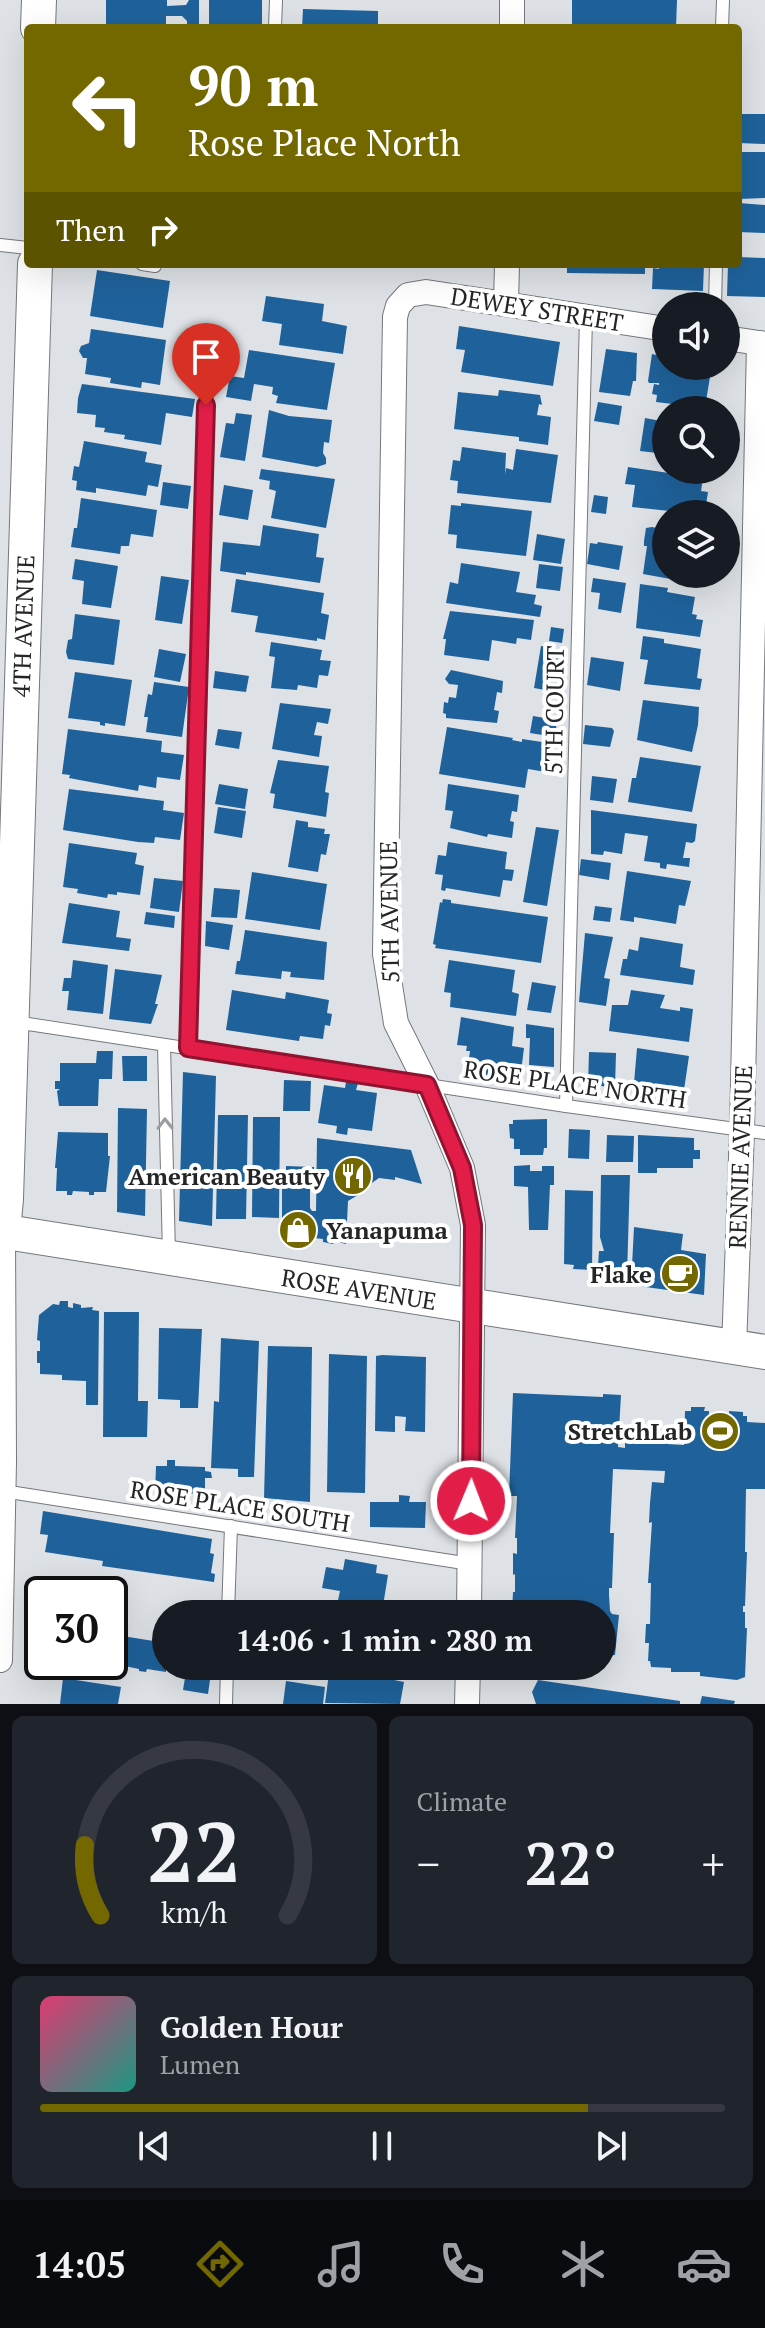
<!DOCTYPE html>
<html lang="en">
<head>
<meta charset="utf-8">
<style>
	:root { --surface:#171b24; --page:#20242c; --text:#f1f3f6; --muted:#9ea1a6; --line:#363941; --accent:#736800 }
	body { margin:0; font-family:"PT Serif",serif; background:var(--page); color:var(--text); height:100vh; display:flex; flex-direction:column; font-size:30px; white-space:nowrap }
	* { box-sizing:border-box; margin:0 }
	p { font-size:26px; color:var(--muted) }
	.icon { flex:none; width:44px; height:44px; fill:none; stroke:currentColor; stroke-width:2; stroke-linecap:round; stroke-linejoin:round }
	.map { position:relative; height:1704px; overflow:hidden }
	.sheet { display:flex; flex-direction:column; gap:12px; padding:12px; background:#0d0f14; flex:1 }
	.sheet>* { flex:none }
	.top-card { position:absolute; left:24px; top:24px; width:718px; height:244px; border-radius:8px; box-shadow:0 8px 32px #0002; background:#736800; color:#fff; overflow:hidden }
	.buttons { position:absolute; left:652px; top:292px; display:grid; gap:16px }
	.buttons a { display:grid; place-items:center; width:88px; height:88px; border-radius:50%; background:var(--surface); box-shadow:0 8px 32px #0002; font-size:40px }
	.speed { position:absolute; left:24px; top:1576px; display:flex; gap:16px; font-size:40px; font-weight:700; text-align:center }
	.speed>* { display:grid; place-content:center; width:104px; height:104px; border-radius:50%; background:var(--surface); box-shadow:0 8px 32px #0002; line-height:1 }
	.speed .limit { border:4px solid #111; border-radius:12px; background:#fff; color:#111 }
	.pin { position:absolute; display:grid; place-items:center; width:68px; height:68px; color:#fff; margin:-82px -34px; border-radius:50% 50% 50% 0; rotate:-45deg; box-shadow:0 0 8px #0007 }
	.pin .icon { rotate:45deg }
	.me { position:absolute; width:88px; margin:-44px; rotate:1deg; stroke-linejoin:round; filter:drop-shadow(0 0 6px #0008) }
	.turn { display:flex; align-items:center; gap:28px; height:168px; padding:0 32px; font-size:36px }
	.turn .icon { width:104px; height:104px; stroke-width:2.5 }
	.turn b { display:block; font-size:56px; line-height:68px }
	.then { display:flex; align-items:center; height:76px; padding:0 32px; background:#0003; gap:16px; font-size:30px }
	.big { font-size:60px; font-weight:600; line-height:1.1 }
	.sheet .card { flex:1; display:flex; flex-direction:column; justify-content:center; gap:12px; min-width:0; padding:0 28px; border-radius:12px; background:var(--page) }
	.sheet .dial { align-items:center; gap:0 }
	.dial svg { height:208px; overflow:visible; fill:none; stroke:var(--line); stroke-width:7; stroke-linecap:round; text-anchor:middle }
	.dial text { fill:var(--text); stroke:none }
	.song { display:flex; align-items:center; gap:24px }
	.cover { width:96px; height:96px; border-radius:12px; background:linear-gradient(135deg,hsl(340 70% 55%),hsl(170 70% 35%)) }
	.played { height:8px; border-radius:4px; background:linear-gradient(90deg,var(--accent) 80%,var(--line) 80%) }
	.keys { display:flex; justify-content:space-around; direction:ltr }
	.heat { display:flex; justify-content:space-between; align-items:center; font-size:44px; direction:ltr }
	.sheet .tiles { flex:1; display:grid; gap:12px; grid-template-columns:1fr 1fr }
	.card:last-child { grid-column:span 2 }
	.trip { position:absolute; left:152px; top:1600px; width:464px; height:80px; border-radius:40px; background:var(--surface); box-shadow:0 8px 32px #0002; font-weight:600; line-height:80px; text-align:center }
	.menu { display:flex; height:128px; justify-content:space-around; align-items:center; background:#090b0e; color:var(--muted) }
	.menu .icon { width:56px; height:56px }
	.menu .on { color:var(--accent) }
	.menu b { font-size:36px; color:var(--text) }
	.map>svg:first-child { display:block }
	.building { fill:#1f629b }
	.lines { fill:none; stroke-linecap:round; stroke-linejoin:round }
	.lane-casing { stroke:#74787c; stroke-width:14 }
	.street-casing { stroke:#74787c; stroke-width:26 }
	.secondary-casing { stroke:#74787c; stroke-width:36 }
	.lane { stroke:#fff; stroke-width:12 }
	.street { stroke:#fff; stroke-width:24 }
	.secondary { stroke:#fff; stroke-width:34 }
	.oneway { stroke:#9c9d9e }
	.route-casing { stroke:#92132f; stroke-width:20 }
	.route { stroke:#e11d48; stroke-width:14 }
	.labels { text-anchor:middle; dominant-baseline:central; stroke-width:8; stroke-linejoin:round; paint-order:stroke }
	.street-label { font-size:24px; fill:#242527; stroke:#fff }
	.poi-label { font-size:24px; font-weight:bold; fill:#242527; stroke:#fff; text-anchor:end }
</style>
</head>
<body>
<div class="map">
<svg width="765" height="1704" viewBox="0 0 765 1704">
	<rect width="100%" height="100%" fill="#dee2e6"/>
	<g class="building">
		<path d="M106 0H167V6L186 5 189 0H199V28H187V21L182 16H166V28H106Z"/>
		<rect x="209" y="0" width="53" height="28"/>
		<path d="M572 0H677L676 28H572Z"/>
		<path d="M303 9 378 11V28H302Z"/>
		<path d="M738 114H765V144L738 143Z"/>
		<path d="M739 152H765V198L739 199Z"/>
		<path d="M739 203 765 205V233L738 232Z"/>
		<path d="M738 257 765 258V297L727 296 728 264H738Z"/>
		<path d="M567 264H645V274L567 273Z"/>
		<path d="M659 264H704L703 291 652 289 653 268 659 269Z"/>
		<path d="M97 270 170 281 163 328 90 316Z"/>
		<path d="M266 296 324 304 322 321 347 326 343 354 279 345 282 324 262 321Z"/>
		<path d="M459 326 560 342 553 386 461 372 465 350 456 349Z"/>
		<path d="M91 329 166 340 160 385 142 382 141 388 110 383 111 378 85 374 87 358H83L79 351 81 346 89 343Z"/>
		<path d="M606 349 637 353 636 381H633L630 396 599 392Z"/>
		<path d="M249 350 335 363 327 410 276 403 278 396 272 394 273 387 254 384 251 401 226 397 230 376 244 378Z"/>
		<path d="M652 354 666 357V366H692L711 371 706 401 698 400 697 407 656 402 657 395 652 394 654 384 659 385V383H649L648 381Z"/>
		<path d="M82 384 195 399 192 417 166 413 161 445 124 439 125 435 104 432 105 428 95 427 96 415 77 413 78 398Z"/>
		<path d="M499 390 540 395 542 405 539 404 537 415 551 417 548 445 519 441V437L454 429 458 392 498 396Z"/>
		<path d="M598 402 622 406 619 425 594 421Z"/>
		<path d="M269 410 289 416 332 420 329 443 324 442 323 453 326 458V464L317 467 262 457Z"/>
		<path d="M236 413 252 415 245 461 220 457 226 423 234 424Z"/>
		<path d="M645 418 666 422V461L657 460V453L640 451Z"/>
		<path d="M84 441 147 452 145 462 162 465 158 487 148 485 146 496 96 488V493L76 490 77 481 72 480 74 466 79 467Z"/>
		<path d="M462 447 506 453 505 475 506 468 513 470 516 449 558 455 551 503 457 493 458 481 450 480 453 460 460 461Z"/>
		<path d="M628 467 703 478 701 491 708 492 706 505 699 504 698 514 632 507 635 485 625 484Z"/>
		<path d="M261 469 335 479 326 528 271 518 276 491 269 489 270 481 259 479Z"/>
		<path d="M163 482 191 486 188 509 160 505Z"/>
		<path d="M224 485 253 490 248 520 219 515Z"/>
		<path d="M594 495 608 497 606 514 591 512Z"/>
		<path d="M81 498 157 510 153 537 131 534 129 546H121L120 554 71 547 74 528H77Z"/>
		<path d="M461 503 532 511 526 556 456 548 457 535 448 534 451 505 461 506Z"/>
		<path d="M263 525 319 534 316 557 324 558 320 583 246 572V575L220 571 223 542 260 546Z"/>
		<path d="M652 527 666 530V574H700L698 584 643 574 647 546H644V541L646 528Z"/>
		<path d="M537 534 565 539 561 564 533 560Z"/>
		<path d="M598 542 623 546 619 570 587 564 590 543 597 544Z"/>
		<path d="M75 559 118 566 111 608 82 604 84 581 72 579Z"/>
		<path d="M461 563 520 572 516 592 536 595 534 604 542 606 540 617 446 603 450 582 458 584Z"/>
		<path d="M539 564 563 567 560 591 536 588Z"/>
		<path d="M161 576 189 580 182 624 155 620Z"/>
		<path d="M593 578 626 583 621 613 598 609 600 593 591 592Z"/>
		<path d="M236 579 324 593 321 613 329 615 325 640 317 638V641L255 632 258 616 231 612Z"/>
		<path d="M640 584 668 588 667 592 695 597 692 614 697 615 696 619 703 620 700 637 636 628Z"/>
		<path d="M450 611 534 620 531 640 517 638 516 644 492 640 489 661 444 655 446 639H443Z"/>
		<path d="M75 614 120 620 114 665 68 659 66 652 68 640 72 639Z"/>
		<path d="M551 627 564 629 562 643 549 641Z"/>
		<path d="M643 636 664 639V643L701 649 697 678 702 679 700 690 644 684 648 660 640 659Z"/>
		<path d="M271 642 322 650 320 660 331 661 328 676 319 675 317 688 298 685 297 690 271 688 275 657 269 656Z"/>
		<path d="M541 646 563 649 560 682H557L556 692 534 688Z"/>
		<path d="M159 649 186 654 180 682 154 677Z"/>
		<path d="M591 657 624 662 620 691 587 685Z"/>
		<path d="M451 670 503 681 502 693 497 692 494 710 499 711 497 723 446 718V714L443 713 444 702 448 703 449 697 456 698 458 685 449 684 445 679Z"/>
		<path d="M215 671 249 676 246 692 213 688Z"/>
		<path d="M75 672 132 680 125 726 105 723V726L100 725V722L68 718Z"/>
		<path d="M154 682 189 687 182 737 146 732 148 717H144L148 694 152 695Z"/>
		<path d="M643 700 699 707 698 725 692 752 637 740Z"/>
		<path d="M280 703 331 709 328 724 317 722 314 735 322 736 319 757 272 749Z"/>
		<path d="M533 716 557 720 555 737 530 733Z"/>
		<path d="M585 725 612 728 614 731 610 747 583 744Z"/>
		<path d="M447 727 513 738 512 740 522 742V739L549 743 546 772 528 769 525 788 439 774Z"/>
		<path d="M68 729 162 741 161 752 184 755 180 780 157 777 156 788 139 785 138 791 69 778 70 775 62 774Z"/>
		<path d="M218 729 242 732 239 749 215 745Z"/>
		<path d="M640 757 701 766 692 812 628 802 632 778H636Z"/>
		<path d="M278 760 329 766 325 792 329 793 326 817 273 808 275 794 270 793Z"/>
		<path d="M592 776 617 779 613 803 590 800Z"/>
		<path d="M219 784 248 789 245 809 215 804Z"/>
		<path d="M448 784 519 795 517 812 512 811 510 821 514 822 512 838 488 834 487 837 450 828 453 811 445 810Z"/>
		<path d="M69 789 164 801 163 810 184 813 180 840 155 837 154 843 138 842 63 830Z"/>
		<path d="M218 807 246 811 242 838 214 833Z"/>
		<path d="M591 810 697 824 695 841 692 843 686 842 683 858H690L689 867 667 864 666 869 660 868V863L644 861 648 836 625 833 622 854 604 851 603 855 591 854Z"/>
		<path d="M296 820 308 822V827L325 829 324 834H330L326 855 321 854 318 872 288 867Z"/>
		<path d="M536 827 559 830 547 906 523 902Z"/>
		<path d="M448 842 507 852 505 869 514 870 512 881 503 880 500 897 446 888 445 891 441 890 443 875 435 874 438 855 446 856Z"/>
		<path d="M69 843 137 853 135 864 144 866 140 895 117 892V895L108 894 107 898 77 893 78 889 63 887Z"/>
		<path d="M581 859 611 863 609 880 579 875Z"/>
		<path d="M627 871 691 881 685 906 679 905 676 924 634 917V922L620 920Z"/>
		<path d="M252 872 327 884 320 930 245 919Z"/>
		<path d="M154 878 183 881 179 912 150 908Z"/>
		<path d="M214 888 240 890 237 918 211 917Z"/>
		<path d="M443 899 451 900V903L548 917 541 963 435 948 436 945 433 944 440 902 442 903Z"/>
		<path d="M69 903 120 911 116 937 131 939 129 951 62 943Z"/>
		<path d="M595 906 612 908 610 922 593 920Z"/>
		<path d="M146 912 175 916 174 928 144 924Z"/>
		<path d="M206 921 233 925 229 950 205 946Z"/>
		<path d="M245 930 327 942 324 980 290 977 291 972 282 971 281 979 235 974 237 961H240Z"/>
		<path d="M585 933 613 937 604 978 610 979 606 1006 579 1002Z"/>
		<path d="M640 937 683 944 680 967 695 970 693 985 620 975 623 959H627L629 949 638 951Z"/>
		<path d="M73 960 108 965 103 1014 67 1010 69 991H62L64 978H71Z"/>
		<path d="M449 960 515 970 512 992 519 994 516 1016 450 1007 451 993 444 992Z"/>
		<path d="M115 969 162 975 155 1004H158L151 1024 109 1019Z"/>
		<path d="M532 982 556 986 551 1013 527 1010Z"/>
		<path d="M232 990 285 999 286 992 329 1000 327 1013 332 1014 330 1026 325 1025 323 1039 300 1036 299 1041 226 1030Z"/>
		<path d="M631 990 665 995 660 1008 680 1011V1007L693 1009 689 1042 609 1031 612 1005H628Z"/>
		<path d="M461 1017 514 1027 512 1046 524 1048 520 1080 467 1073 470 1051H466L467 1046 457 1045Z"/>
		<path d="M526 1024 554 1028V1067L529 1065 530 1038H526Z"/>
		<path d="M637 1048 689 1056 684 1090 634 1083Z"/>
		<path d="M97 1051H113L112 1079H99L98 1106H59L57 1091 60 1089H55V1081H60V1063H96Z"/>
		<path d="M589 1052 616 1053 615 1088 588 1084Z"/>
		<path d="M122 1056H147V1081H123Z"/>
		<path d="M183 1072 216 1076 212 1226 179 1221Z"/>
		<path d="M284 1080 311 1081 310 1111H283Z"/>
		<path d="M346 1082 358 1083 356 1090 377 1093 372 1131 348 1128 347 1135 336 1133 337 1126 318 1123 324 1085 345 1088Z"/>
		<path d="M118 1108 147 1109 145 1216 117 1212Z"/>
		<path d="M218 1115H248L246 1219H216Z"/>
		<path d="M253 1117H280L279 1218 252 1217Z"/>
		<path d="M547 1119V1148H544L543 1155H520V1149H514V1139L510 1138 509 1124H513V1120Z"/>
		<path d="M569 1129 590 1130 589 1159 568 1158Z"/>
		<path d="M58 1132 108 1133V1156H110L106 1192H94V1195H89V1192L73 1191 72 1195H67V1191H56L57 1168H55Z"/>
		<path d="M607 1135 634 1136 633 1162H606Z"/>
		<path d="M638 1135 694 1138V1150H700V1159H693V1168H657V1173H638Z"/>
		<path d="M317 1138 411 1150 422 1184 395 1177V1180L379 1178 366 1187 368 1189 348 1201 346 1244 334 1241 333 1244 323 1242V1239L314 1238V1241L282 1237V1187H310V1208L312 1211H316Z"/>
		<path d="M530 1165V1171H542V1166H554V1185H550L548 1230H529L528 1187 514 1186V1166Z"/>
		<path d="M286 1166 314 1167V1181L286 1180Z"/>
		<path d="M601 1175H630L627 1276 604 1272 605 1266H598L599 1251H604L600 1237Z"/>
		<path d="M565 1190 593 1191 592 1270 573 1269 574 1265 564 1264Z"/>
		<path d="M634 1227 683 1234 681 1250 706 1254 704 1295 631 1285Z"/>
		<path d="M60 1301H68V1307L73 1308V1303L81 1305V1308L93 1307 92 1310 99 1311 98 1405H86V1381L62 1380V1375L40 1374V1363H37V1351H40V1341L37 1340 39 1315 53 1304 59 1305Z"/>
		<path d="M104 1312H139L138 1401H148L147 1437H103Z"/>
		<path d="M159 1328 202 1329 198 1408H180V1400L158 1399Z"/>
		<path d="M221 1338 259 1341 254 1477H238V1469L211 1468 214 1401 219 1402Z"/>
		<path d="M268 1346 312 1347 310 1502 264 1498Z"/>
		<path d="M329 1354 367 1356 365 1493 327 1492Z"/>
		<path d="M382 1355 426 1357 425 1432 405 1431 406 1417 395 1416V1432L375 1431 376 1356Z"/>
		<path d="M513 1393 603 1397V1394L621 1395 618 1447 625 1448V1442L636 1443V1439L668 1440 667 1444 684 1445 685 1411H691V1407H705L704 1411H709V1417L729 1418V1411L743 1412V1416H747V1422L765 1423V1489H746L745 1552H747L745 1606H743V1612H745V1628H747L745 1677 737 1680 700 1676V1672H671V1668L651 1667 650 1661H648L649 1643H645L646 1624H650L651 1583H648L652 1522 649 1523 650 1503 652 1482 664 1483 665 1471 613 1469 610 1533H614L612 1588H609V1595L610 1611 612 1614 619 1615 615 1655 602 1656V1614H516L512 1612 513 1592H515V1574L513 1575V1553L517 1554V1538H515L517 1496H509Z"/>
		<path d="M167 1460H175V1466L205 1467V1471L211 1472 212 1478H205V1494L155 1493 156 1466H167Z"/>
		<path d="M399 1495 410 1496 409 1502H426L425 1528 370 1527V1502H399Z"/>
		<path d="M43 1511 212 1539 210 1553 214 1554 211 1573 215 1574 214 1582 102 1566 103 1561 45 1552 48 1535 40 1534Z"/>
		<path d="M345 1559 377 1565 376 1573 388 1575 382 1612 344 1608 345 1606 337 1605 340 1591 322 1588 326 1567 343 1570Z"/>
		<path d="M110 1634 166 1643V1672L147 1669 146 1672 139 1671V1669L110 1663 109 1667 102 1666V1662H110Z"/>
		<path d="M187 1666H212L208 1694 183 1690Z"/>
		<path d="M330 1666H349L395 1673 394 1680 404 1682 400 1704 325 1703Z"/>
		<path d="M63 1678 121 1687 118 1704H60Z"/>
		<path d="M538 1680 680 1701V1704H536L532 1692Z"/>
		<path d="M286 1681 325 1687 323 1704H283Z"/>
		<path d="M702 1696 735 1701 734 1704H700Z"/>
	</g>
	<g class="lines">
		<g class="lane-casing">
			<g id="lane">
				<path d="M275 28 276 0"/>
				<path d="M722 28 723 0"/>
				<path d="M0 245 28 248"/>
				<path d="M142 264 155 266"/>
				<path d="M715 306 716 264"/>
				<path d="M15 1022 566 1106 765 1133"/>
				<path d="M164 1045 169 1255"/>
				<path d="M188 1048 208 344"/>
				<path d="M566 1106 586 317"/>
				<path d="M3 1491 470 1564"/>
				<path d="M228 1614 231 1526"/>
				<path d="M226 1704 227 1666"/>
			</g>
		</g>
		<g class="street-casing">
			<g id="street">
				<path d="M512 28V0"/>
				<path d="M506 304 507 264"/>
				<path d="M726 338 765 344"/>
				<path d="M734 1348 742 1130 759 343"/>
				<path d="M469 1614 473 1225 462 1168 427 1085 396 1023 385 954 395 317 398 306 408 295 426 292 666 329"/>
				<path d="M0 1660 4 1462 3 1231"/>
				<path d="M467 1704 468 1666"/>
			</g>
		</g>
		<g class="secondary-casing">
			<g id="secondary">
				<path d="M38 28 39 0"/>
				<path d="M0 1231 765 1352"/>
				<path d="M3 1231 6 1199 35 264"/>
			</g>
		</g>
		<use href="#lane" class="lane"/>
		<use href="#street" class="street"/>
		<use href="#secondary" class="secondary"/>
	</g>
	<defs><path id="oneway-chevron" d="M-2-3.5L2.5 0L-2 3.5" fill="none" stroke-width="1.6" stroke-linecap="round" stroke-linejoin="round" transform="scale(2)"/></defs>
	<use class="oneway" href="#oneway-chevron" transform="translate(165 1124) rotate(-91)"/>
	<g class="lines">
		<g class="route-casing">
			<path id="route" d="M206 405 188 1048 427 1085 462 1168 473 1225 471 1501"/>
		</g>
		<use href="#route" class="route"/>
	</g>
	<defs>
		<g id="restaurant-disc" transform="scale(2)"><circle r="9.5" fill="#736800" stroke="#fff"/><path d="M-5-6h1v4h1v-4h1v4h1v-4h1v5L-1.5 .5V6h-2V.5L-5-1ZM5-6V6H3V1.5H1.5Q1.5-4 5-6Z" fill="#fff"/></g>
		<g id="shop-disc" transform="scale(2)"><circle r="9.5" fill="#736800" stroke="#fff"/><path d="M-5-2.5h2.3a2.7 3.5 0 0 1 5.4 0H5L5.5 6h-11ZM-1.5-2.5h3a1.5 2.3 0 0 0-3 0Z" fill="#fff"/></g>
		<g id="cafe-disc" transform="scale(2)"><circle r="9.5" fill="#736800" stroke="#fff"/><path d="M-5.5-4.5H6V0H3Q3 3.5 0 3.5H-2.5Q-5.5 3.5-5.5 0ZM3-3.2v2h1.7v-2ZM-6 4.5H4V6H-6Z" fill="#fff"/></g>
		<g id="stadium-disc" transform="scale(2)"><circle r="9.5" fill="#736800" stroke="#fff"/><path d="M0-5a6.5 5 0 1 0 0 10a6.5 5 0 1 0 0-10ZM-3.5-1.8h7v3.6h-7Z" fill="#fff"/></g>
	</defs>
	<g fill-rule="evenodd">
		<use href="#restaurant-disc" x="353" y="1176"/>
		<use href="#shop-disc" x="298" y="1230"/>
		<use href="#cafe-disc" x="680" y="1274"/>
		<use href="#stadium-disc" x="720" y="1431"/>
	</g>
	<g class="labels">
		<g class="street-label">
			<text transform="translate(537 309) rotate(9)">DEWEY STREET</text>
			<text transform="translate(23 626) rotate(-88)">4TH AVENUE</text>
			<text transform="translate(554 710) rotate(-89)">5TH COURT</text>
			<text transform="translate(389 912) rotate(-91)">5TH AVENUE</text>
			<text transform="translate(575 1084) rotate(8)">ROSE PLACE NORTH</text>
			<text transform="translate(740 1157) rotate(-88)">RENNIE AVENUE</text>
			<text transform="translate(359 1289) rotate(9)">ROSE AVENUE</text>
			<text transform="translate(240 1506) rotate(9)">ROSE PLACE SOUTH</text>
		</g>
		<g class="poi-label">
			<text x="325" y="1176">American Beauty</text>
			<text x="326" y="1230" text-anchor="start">Yanapuma</text>
			<text x="652" y="1274">Flake</text>
			<text x="692" y="1431">StretchLab</text>
		</g>
	</g>
</svg>
<div class="buttons">
<a><svg class="icon" aria-label="sound" viewBox="0 0 24 24"><path d="M4 9h4l5-4v14l-5-4H4zM17 9q2 3 0 6"/></svg></a>
<a><svg class="icon" aria-label="search" viewBox="0 0 24 24"><circle cx="10" cy="10" r="6"/><path d="M15 15l6 6"/></svg></a>
<a><svg class="icon" aria-label="layers" viewBox="0 0 24 24"><path d="M12 4l9 5-9 5-9-5zM3 14l9 5 9-5"/></svg></a>
</div>
<div class="speed"><div class="limit">30</div></div>
<div class="pin" style="left:206px;top:405px;background:#d93025"><svg class="icon" aria-label="arrive" viewBox="0 0 24 24"><path d="M6 21V4h12l-3 4 3 4H6"/></svg></div>
<svg class="me" style="left:471px;top:1501px" viewBox="-20 -20 40 40"><circle r="17" fill="#e11d48" stroke="#fff" stroke-width="3"/><path d="M0-11L8 9 0 5-8 9z" fill="#fff"/></svg>
<div class="trip">14:06 · 1 min · 280 m</div>
<div class="top-card">
<div class="turn"><svg class="icon" aria-label="left" viewBox="0 0 24 24"><path d="M17 20v-9H6M10 6l-5 5 5 5"/></svg><div><b>90 m</b>Rose Place North</div></div>
<div class="then">Then<svg class="icon" aria-label="right" viewBox="0 0 24 24"><path d="M7 20v-9h11M14 6l5 5-5 5"/></svg></div>
</div>
</div>
<section class="sheet">
<div class="tiles">
<div class="card dial"><svg viewBox="0 0 100 80">
<path d="M14 69A42 42 0 1 1 86 69"/>
<path d="M14 69A42 42 0 0 1 8 42" stroke="#736800"/>
<text x="50" y="56" font-size="32" font-weight="700">22</text>
<text x="50" y="72" font-size="11">km/h</text>
</svg></div>
<div class="card"><p>Climate</p>
<div class="heat"><a>−</a><b class="big">22°</b><a>+</a></div>
</div>
<div class="card">
<div class="song"><i class="cover"></i><div><b>Golden Hour</b><p>Lumen</p></div></div>
<div class="played"></div>
<div class="keys"><svg class="icon" aria-label="previous" viewBox="0 0 24 24"><path d="M18 5L8 12l10 7zM5 5v14"/></svg><svg class="icon" aria-label="pause" viewBox="0 0 24 24"><path d="M8 5v14M16 5v14"/></svg><svg class="icon" aria-label="next" viewBox="0 0 24 24"><path d="M6 5l10 7-10 7zM19 5v14"/></svg></div>
</div>
</div>
</section>
<nav class="menu">
<b>14:05</b>
<svg class="icon on" aria-label="directions" viewBox="0 0 24 24"><path d="M12 3l9 9-9 9-9-9zM9 14v-3h6M13 9l2 2-2 2"/></svg>
<svg class="icon" aria-label="music" viewBox="0 0 24 24"><path d="M9 18V5l10-2v13"/><circle cx="6" cy="18" r="3"/><circle cx="16" cy="16" r="3"/></svg>
<svg class="icon" aria-label="phone" viewBox="0 0 24 24"><path d="M5 4h4l2 5-3 2q2 4 5 5l2-3 5 2v4C11 20 4 13 5 4z"/></svg>
<svg class="icon" aria-label="climate" viewBox="0 0 24 24"><path d="M12 3v18M4 7l16 10M4 17L20 7"/></svg>
<svg class="icon" aria-label="car" viewBox="0 0 24 24"><path d="M5 17H2v-5l4-1 3-4h7l3 4 3 1v5h-3M9 17h6M6 11h13"/><circle cx="7" cy="17" r="2"/><circle cx="17" cy="17" r="2"/></svg>
</nav>
</body>
</html>
